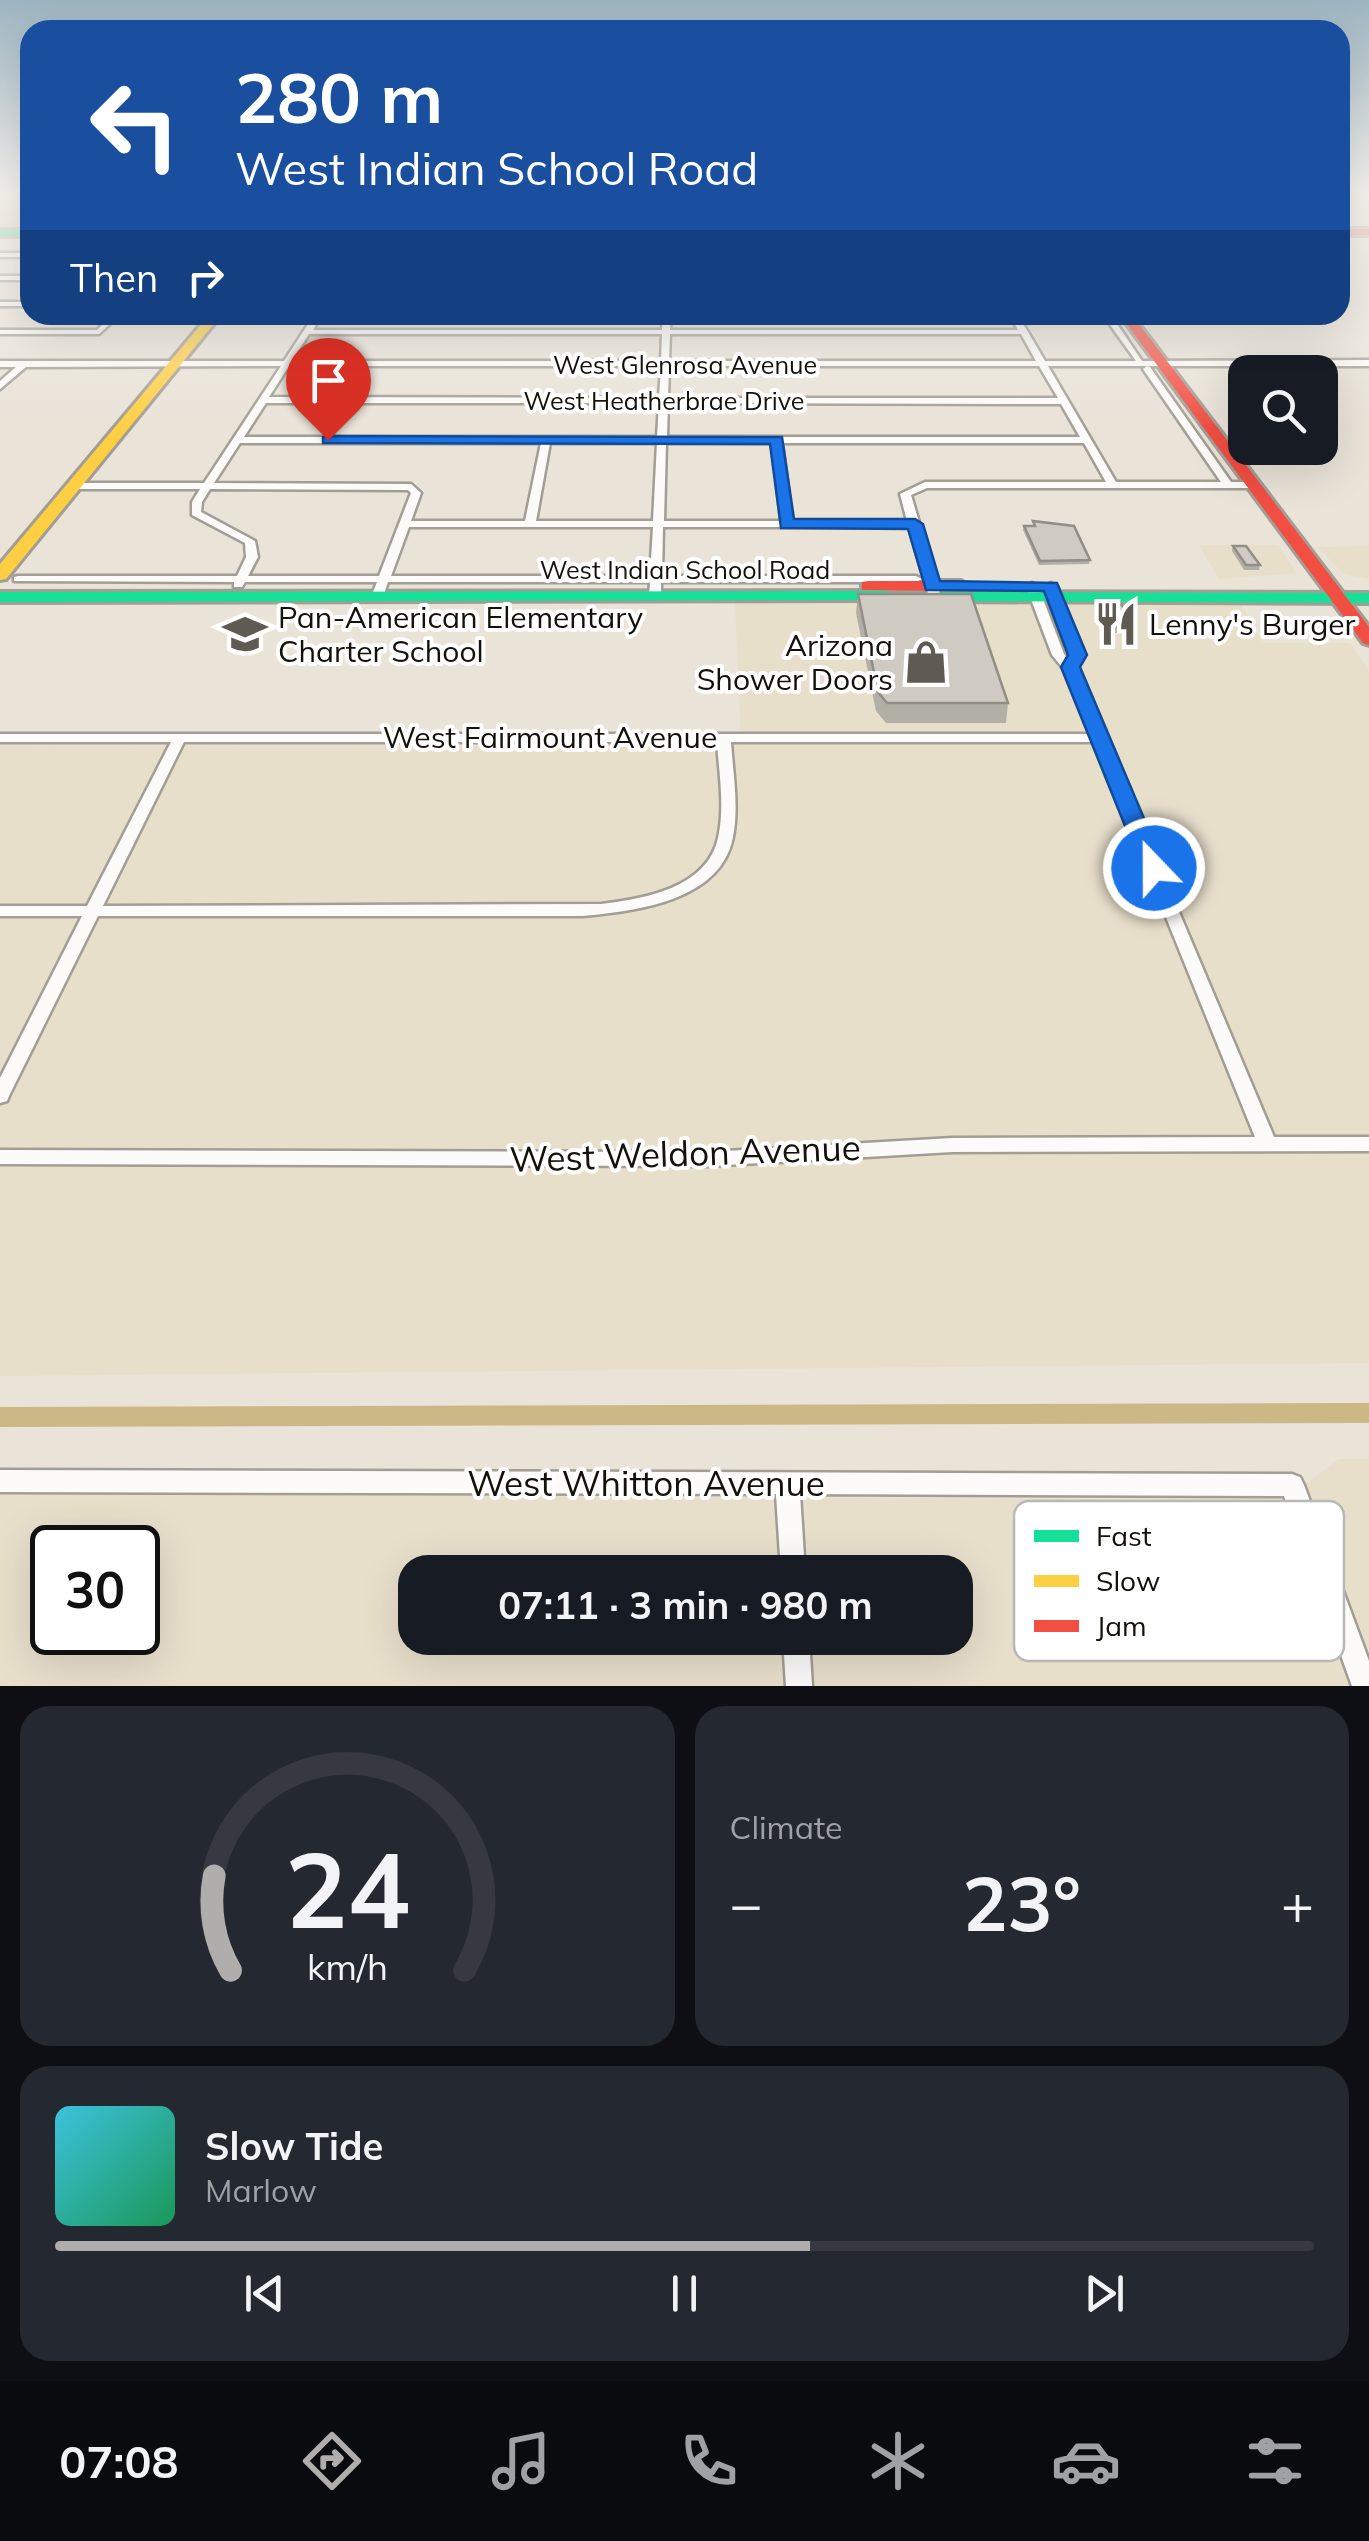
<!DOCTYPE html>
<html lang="en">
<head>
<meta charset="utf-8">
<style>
	:root { --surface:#171b24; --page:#242831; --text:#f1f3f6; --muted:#9ea1a6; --line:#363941; --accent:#afaeac }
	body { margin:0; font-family:Mulish,sans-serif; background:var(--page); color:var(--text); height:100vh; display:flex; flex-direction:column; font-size:38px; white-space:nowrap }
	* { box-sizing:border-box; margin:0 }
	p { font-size:32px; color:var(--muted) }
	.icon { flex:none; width:55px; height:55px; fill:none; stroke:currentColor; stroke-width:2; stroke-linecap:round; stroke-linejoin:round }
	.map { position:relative; height:1686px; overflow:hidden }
	.sheet { display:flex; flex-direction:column; gap:20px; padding:20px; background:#0d0f14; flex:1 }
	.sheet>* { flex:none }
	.guide { position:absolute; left:20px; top:20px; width:1330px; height:305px; border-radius:30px; box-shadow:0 10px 40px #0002; background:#1a4fa0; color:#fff; overflow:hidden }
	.tools { position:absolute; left:1228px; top:355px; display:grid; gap:20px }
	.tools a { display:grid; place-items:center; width:110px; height:110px; border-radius:20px; background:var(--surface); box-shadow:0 10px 40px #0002; font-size:50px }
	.speed { position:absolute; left:30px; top:1525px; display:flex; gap:20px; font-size:50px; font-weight:700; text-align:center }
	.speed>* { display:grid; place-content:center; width:130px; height:130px; border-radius:50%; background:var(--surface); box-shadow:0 10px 40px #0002; line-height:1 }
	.speed .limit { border:5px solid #111; border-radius:15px; background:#fff; color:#111 }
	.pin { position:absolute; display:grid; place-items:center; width:85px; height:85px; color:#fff; margin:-102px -42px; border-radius:50% 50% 50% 0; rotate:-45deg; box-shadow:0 0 10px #0007 }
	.pin .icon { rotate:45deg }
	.me { position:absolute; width:110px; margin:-55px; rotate:338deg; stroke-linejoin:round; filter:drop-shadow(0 0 8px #0008) }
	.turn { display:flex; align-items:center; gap:35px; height:210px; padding:0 50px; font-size:45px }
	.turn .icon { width:130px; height:130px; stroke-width:2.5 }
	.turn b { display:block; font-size:70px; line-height:85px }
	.then { display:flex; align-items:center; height:95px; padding:0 50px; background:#0003; gap:20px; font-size:38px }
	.big { font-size:75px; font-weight:700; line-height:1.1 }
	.sheet .card { flex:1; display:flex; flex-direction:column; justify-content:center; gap:15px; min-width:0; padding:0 35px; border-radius:30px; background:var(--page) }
	.sheet .dial { align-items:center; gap:0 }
	.dial svg { height:260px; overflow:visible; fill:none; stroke:var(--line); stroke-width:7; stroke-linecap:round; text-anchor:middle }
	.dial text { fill:var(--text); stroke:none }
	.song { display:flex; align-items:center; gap:30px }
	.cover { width:120px; height:120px; border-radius:15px; background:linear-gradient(135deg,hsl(190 70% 55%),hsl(150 70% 35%)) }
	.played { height:10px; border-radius:5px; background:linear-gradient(90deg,var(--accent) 60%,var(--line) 60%) }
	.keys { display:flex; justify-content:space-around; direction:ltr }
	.heat { display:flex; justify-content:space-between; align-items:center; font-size:55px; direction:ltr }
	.sheet .tiles { flex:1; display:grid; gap:20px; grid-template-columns:1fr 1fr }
	.card:last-child { grid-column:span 2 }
	.trip { position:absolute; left:398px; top:1555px; width:575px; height:100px; border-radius:30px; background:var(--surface); box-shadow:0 10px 40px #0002; font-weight:700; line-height:100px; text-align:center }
	.tabs { display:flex; height:160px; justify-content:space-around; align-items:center; background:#090b0e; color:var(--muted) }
	.tabs .icon { width:70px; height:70px }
	.tabs .selected { color:var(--accent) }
	.tabs b { font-size:45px; color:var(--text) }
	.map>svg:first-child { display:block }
	.built { fill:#e8dfcb; fill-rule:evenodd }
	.green { fill:#dfd2b7 }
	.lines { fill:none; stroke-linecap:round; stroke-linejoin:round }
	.canal { fill:#ccb786; fill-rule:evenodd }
	.street-casing { stroke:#a29e95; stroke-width:5 }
	.fast-casing { stroke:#a29e95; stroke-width:6 }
	.slow-casing { stroke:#a29e95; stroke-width:6 }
	.jam-casing { stroke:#a29e95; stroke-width:6 }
	.street { fill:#fcfbf9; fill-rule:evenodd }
	.fast { fill:#16e098; fill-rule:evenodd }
	.slow { fill:#ffcf43; fill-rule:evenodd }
	.jam { fill:#f24e42; fill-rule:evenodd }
	.wall { fill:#b2afa7 }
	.building { fill:#cfcbc2; stroke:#918e88; stroke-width:2.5 }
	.route { fill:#1a73e8; stroke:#114b97; stroke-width:2.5 }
	.labels { text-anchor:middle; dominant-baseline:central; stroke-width:8; stroke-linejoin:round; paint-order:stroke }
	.far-street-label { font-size:25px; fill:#14110a; stroke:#fff }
	.poi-label { font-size:30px; fill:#14110a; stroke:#fff; text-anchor:start }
	.street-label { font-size:30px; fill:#14110a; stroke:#fff }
	.near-street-label { font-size:35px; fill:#14110a; stroke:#fff }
	.key { fill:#fff; stroke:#b8b8b6; stroke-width:2.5 }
	.key-label { font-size:28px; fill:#14110a }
</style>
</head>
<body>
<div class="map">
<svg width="1369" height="1686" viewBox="0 0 1369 1686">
	<rect width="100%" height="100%" fill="#e9e3d8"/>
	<g class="built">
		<path d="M1199 545H1278L1297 573 1219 579Z"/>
		<path d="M1369 546V579L1344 574 1317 547Z"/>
		<path d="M735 603 1241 605 1264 643H1350L1369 670V1363L0 1376V746L741 745Z"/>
		<path d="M1339 1459H1369V1686H0V1494L1285 1500ZM52 1548H138V1632H52ZM415 1572H955V1638H415Z"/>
	</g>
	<path class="green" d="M0 194H30V230L0 231Z"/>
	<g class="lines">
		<path class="canal" d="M1369 1403V1423L0 1427V1407Z"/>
		<g class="street-casing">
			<g id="street">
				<rect x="0" y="253" width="30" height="4"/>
				<rect x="0" y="276" width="30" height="4"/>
				<rect x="0" y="302" width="30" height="4"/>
				<path d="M112 315H120L99 334H0V330H97Z"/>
				<path d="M314 315H322L313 330H662L663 315H671L670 330H1018L1010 315H1018L1045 361H1136L1103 315H1111L1142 361 1369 360V366H1048L1116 482H1221L1143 369 1147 366 1150 367 1231 482H1254L1259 485 1254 488H927L911 495 941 597 935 600 929 597 909 527H663L662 576H916L922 579 916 582H661V596L655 599 649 596 650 582H388L383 597 377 600 371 597 377 582H245L242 587H234V582L14 581V577L18 576H237L246 557 245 543 192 515V502L200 489H77L72 486 77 483H204L281 366 26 367 0 389V381L16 367H0V361H284ZM309 334H662L661 361H292ZM670 334H1021L1036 361H669ZM289 366H661L659 398 269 397ZM669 366H1039L1058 398H668ZM266 403H659L657 437H244ZM668 403 1061 404 1080 437H667ZM240 443H541L525 521H411L421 493 411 484 214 483ZM550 443H657L653 521H536ZM666 443H773L781 521H664ZM782 443H1084L1106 482H925L900 494 907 521H792ZM210 489 408 490 411 493 379 576H248L258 557 255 541 201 512 202 502ZM409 527H653L650 576H391Z"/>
				<path d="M1032 583 1038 586 1064 654 1069 660 1072 655 1045 586 1051 583 1057 586 1084 655 1076 668 1274 1137H1369V1151L952 1152 709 1166 0 1164V1150L709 1152 952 1138 1255 1137 1095 742H731C733 773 739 806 733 837 721 901 636 911 583 916H98L9 1096 7 1101 0 1103V1078L82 916H0V906H87L171 742H0V734H1092L1067 673 1052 655 1026 586ZM184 742H717C719 773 725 807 718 838 707 888 644 899 601 904L103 906Z"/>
				<path d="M0 1470 1292 1474 1300 1477 1304 1485 1369 1661V1686H1352L1284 1496 800 1494 805 1572H781L776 1494 0 1492Z"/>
				<path d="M783 1638H809L812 1686H786Z"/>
			</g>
		</g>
		<g class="fast-casing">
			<g id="fast">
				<rect x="0" y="230" width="30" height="6"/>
				<path d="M886 591 895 596 892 600 0 602V592Z"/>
				<path d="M943 592 1369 593V603L937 601V593Z"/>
			</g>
		</g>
		<g class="slow-casing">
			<path id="slow" d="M209 315H221L6 579 0 580V564Z"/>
		</g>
		<g class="jam-casing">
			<g id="jam">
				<rect x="1340" y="229" width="29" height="6"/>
				<path d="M1120 315H1132L1369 627V645L1363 643Z"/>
				<path d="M868 581H961L970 586 961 591 862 590V582Z"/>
			</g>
		</g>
		<use href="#street" class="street"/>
		<use href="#fast" class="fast"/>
		<use href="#slow" class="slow"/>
		<use href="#jam" class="jam"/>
	</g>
	<g class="wall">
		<path d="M1033 521 1090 560 1089 564 1039 565 1023 530 1024 526H1033Z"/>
		<path d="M1233 546 1260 565 1259 570H1244L1232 551Z"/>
		<path d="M858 594 1008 703 1006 723H886L876 711 856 613Z"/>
		<path d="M1105 605 1131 624 1129 633H1112L1103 614Z"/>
	</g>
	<g class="building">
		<path d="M1033 521 1074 526 1090 560 1040 561 1024 526H1035Z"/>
		<path d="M1233 546H1246L1260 565H1246Z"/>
		<path d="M858 594H971L1008 703H887L878 692Z"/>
		<path d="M1105 605H1122L1131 624H1114Z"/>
	</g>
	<linearGradient id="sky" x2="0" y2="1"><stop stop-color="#9db5c1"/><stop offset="0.45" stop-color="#f5f2ed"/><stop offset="1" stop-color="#f5f2ed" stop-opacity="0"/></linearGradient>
	<rect width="1369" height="430" fill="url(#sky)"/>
	<path class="route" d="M328 436 782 437 794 519H915L923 524 940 581 1057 583 1087 655 1080 667 1165 868 1154 874 1142 868 1061 667 1068 655 1044 591 926 590 908 529 781 528 770 444 323 443V437Z"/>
	<defs>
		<g id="restaurant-bare" transform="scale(3.45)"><path d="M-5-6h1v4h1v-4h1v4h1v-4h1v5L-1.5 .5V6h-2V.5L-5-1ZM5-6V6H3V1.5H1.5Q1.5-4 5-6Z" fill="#5f5a52" stroke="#fff" stroke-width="2.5" paint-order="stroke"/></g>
		<g id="school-bare" transform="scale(3.45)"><path d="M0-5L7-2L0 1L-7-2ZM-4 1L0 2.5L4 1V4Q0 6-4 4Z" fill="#5f5a52" stroke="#fff" stroke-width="2.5" paint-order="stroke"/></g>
		<g id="shop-bare" transform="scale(3.45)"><path d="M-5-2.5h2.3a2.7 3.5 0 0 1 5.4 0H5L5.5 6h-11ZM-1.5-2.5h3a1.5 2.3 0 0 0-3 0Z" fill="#5f5a52" stroke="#fff" stroke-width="2.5" paint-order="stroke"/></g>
	</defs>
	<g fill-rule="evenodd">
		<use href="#restaurant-bare" x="1116" y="624"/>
		<use href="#school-bare" x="245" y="634"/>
		<use href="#shop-bare" x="926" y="662"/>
	</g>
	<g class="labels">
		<g class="far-street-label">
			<text x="685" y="364">West Glenrosa Avenue</text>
			<text x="664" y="400">West Heatherbrae Drive</text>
			<text x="685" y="569">West Indian School Road</text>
		</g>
		<g class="poi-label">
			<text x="278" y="617">Pan-American Elementary<tspan x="278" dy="34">Charter School</tspan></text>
			<text x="1149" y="624">Lenny's Burger</text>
			<text x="893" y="645" text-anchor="end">Arizona<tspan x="893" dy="34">Shower Doors</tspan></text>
		</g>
		<g class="street-label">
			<text x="550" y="737">West Fairmount Avenue</text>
		</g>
		<g class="near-street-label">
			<text transform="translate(685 1153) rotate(-2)">West Weldon Avenue</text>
			<text x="646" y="1483">West Whitton Avenue</text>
		</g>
	</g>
	<rect x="1014" y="1501" width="330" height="160" rx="15" class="key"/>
	<rect x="1034" y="1530" width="45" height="12" fill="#16e098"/>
	<rect x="1034" y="1575" width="45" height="12" fill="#ffcf43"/>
	<rect x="1034" y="1620" width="45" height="12" fill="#f24e42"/>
	<g class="key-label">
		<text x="1096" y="1546">Fast</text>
		<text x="1096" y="1591">Slow</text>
		<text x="1096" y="1636">Jam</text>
	</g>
</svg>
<div class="tools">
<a><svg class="icon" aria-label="search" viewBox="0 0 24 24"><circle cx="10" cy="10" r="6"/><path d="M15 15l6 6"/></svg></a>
</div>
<div class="speed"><div class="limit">30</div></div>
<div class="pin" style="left:328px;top:440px;background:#d93025"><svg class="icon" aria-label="arrive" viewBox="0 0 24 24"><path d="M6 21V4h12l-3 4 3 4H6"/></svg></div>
<svg class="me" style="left:1154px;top:868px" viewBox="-20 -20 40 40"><circle r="17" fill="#1a73e8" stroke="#fff" stroke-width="3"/><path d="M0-11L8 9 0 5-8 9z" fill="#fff"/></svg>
<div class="trip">07:11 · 3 min · 980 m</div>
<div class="guide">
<div class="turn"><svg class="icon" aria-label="left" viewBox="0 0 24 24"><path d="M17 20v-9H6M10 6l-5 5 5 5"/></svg><div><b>280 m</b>West Indian School Road</div></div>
<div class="then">Then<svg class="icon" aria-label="right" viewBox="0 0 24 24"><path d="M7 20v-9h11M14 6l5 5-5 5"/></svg></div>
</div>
</div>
<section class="sheet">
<div class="tiles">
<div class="card dial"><svg viewBox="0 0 100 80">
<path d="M14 69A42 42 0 1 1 86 69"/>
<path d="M14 69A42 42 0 0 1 9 40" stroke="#afaeac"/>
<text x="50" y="56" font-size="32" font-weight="700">24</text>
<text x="50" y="72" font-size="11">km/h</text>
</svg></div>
<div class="card"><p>Climate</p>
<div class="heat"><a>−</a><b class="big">23°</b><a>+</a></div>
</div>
<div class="card">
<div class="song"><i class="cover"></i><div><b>Slow Tide</b><p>Marlow</p></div></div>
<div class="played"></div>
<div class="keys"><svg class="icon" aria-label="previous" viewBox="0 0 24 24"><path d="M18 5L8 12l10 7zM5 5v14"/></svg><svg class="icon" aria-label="pause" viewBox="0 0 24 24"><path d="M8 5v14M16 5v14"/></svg><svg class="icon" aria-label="next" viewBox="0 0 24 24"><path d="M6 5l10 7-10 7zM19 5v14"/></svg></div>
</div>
</div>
</section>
<nav class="tabs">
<b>07:08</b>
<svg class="icon selected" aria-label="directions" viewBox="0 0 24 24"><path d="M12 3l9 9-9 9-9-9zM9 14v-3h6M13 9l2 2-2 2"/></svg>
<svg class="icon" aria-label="music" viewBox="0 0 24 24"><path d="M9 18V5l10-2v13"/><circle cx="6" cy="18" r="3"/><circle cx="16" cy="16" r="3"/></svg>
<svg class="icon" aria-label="phone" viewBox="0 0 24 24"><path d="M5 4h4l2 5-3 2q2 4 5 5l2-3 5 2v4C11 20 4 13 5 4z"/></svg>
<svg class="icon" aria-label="climate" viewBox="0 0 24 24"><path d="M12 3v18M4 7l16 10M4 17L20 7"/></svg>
<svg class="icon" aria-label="car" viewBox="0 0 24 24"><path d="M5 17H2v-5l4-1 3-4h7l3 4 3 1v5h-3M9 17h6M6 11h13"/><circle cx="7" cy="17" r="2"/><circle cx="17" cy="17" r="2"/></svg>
<svg class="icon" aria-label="filters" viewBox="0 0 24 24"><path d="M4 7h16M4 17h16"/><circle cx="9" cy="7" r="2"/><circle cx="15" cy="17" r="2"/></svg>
</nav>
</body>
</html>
